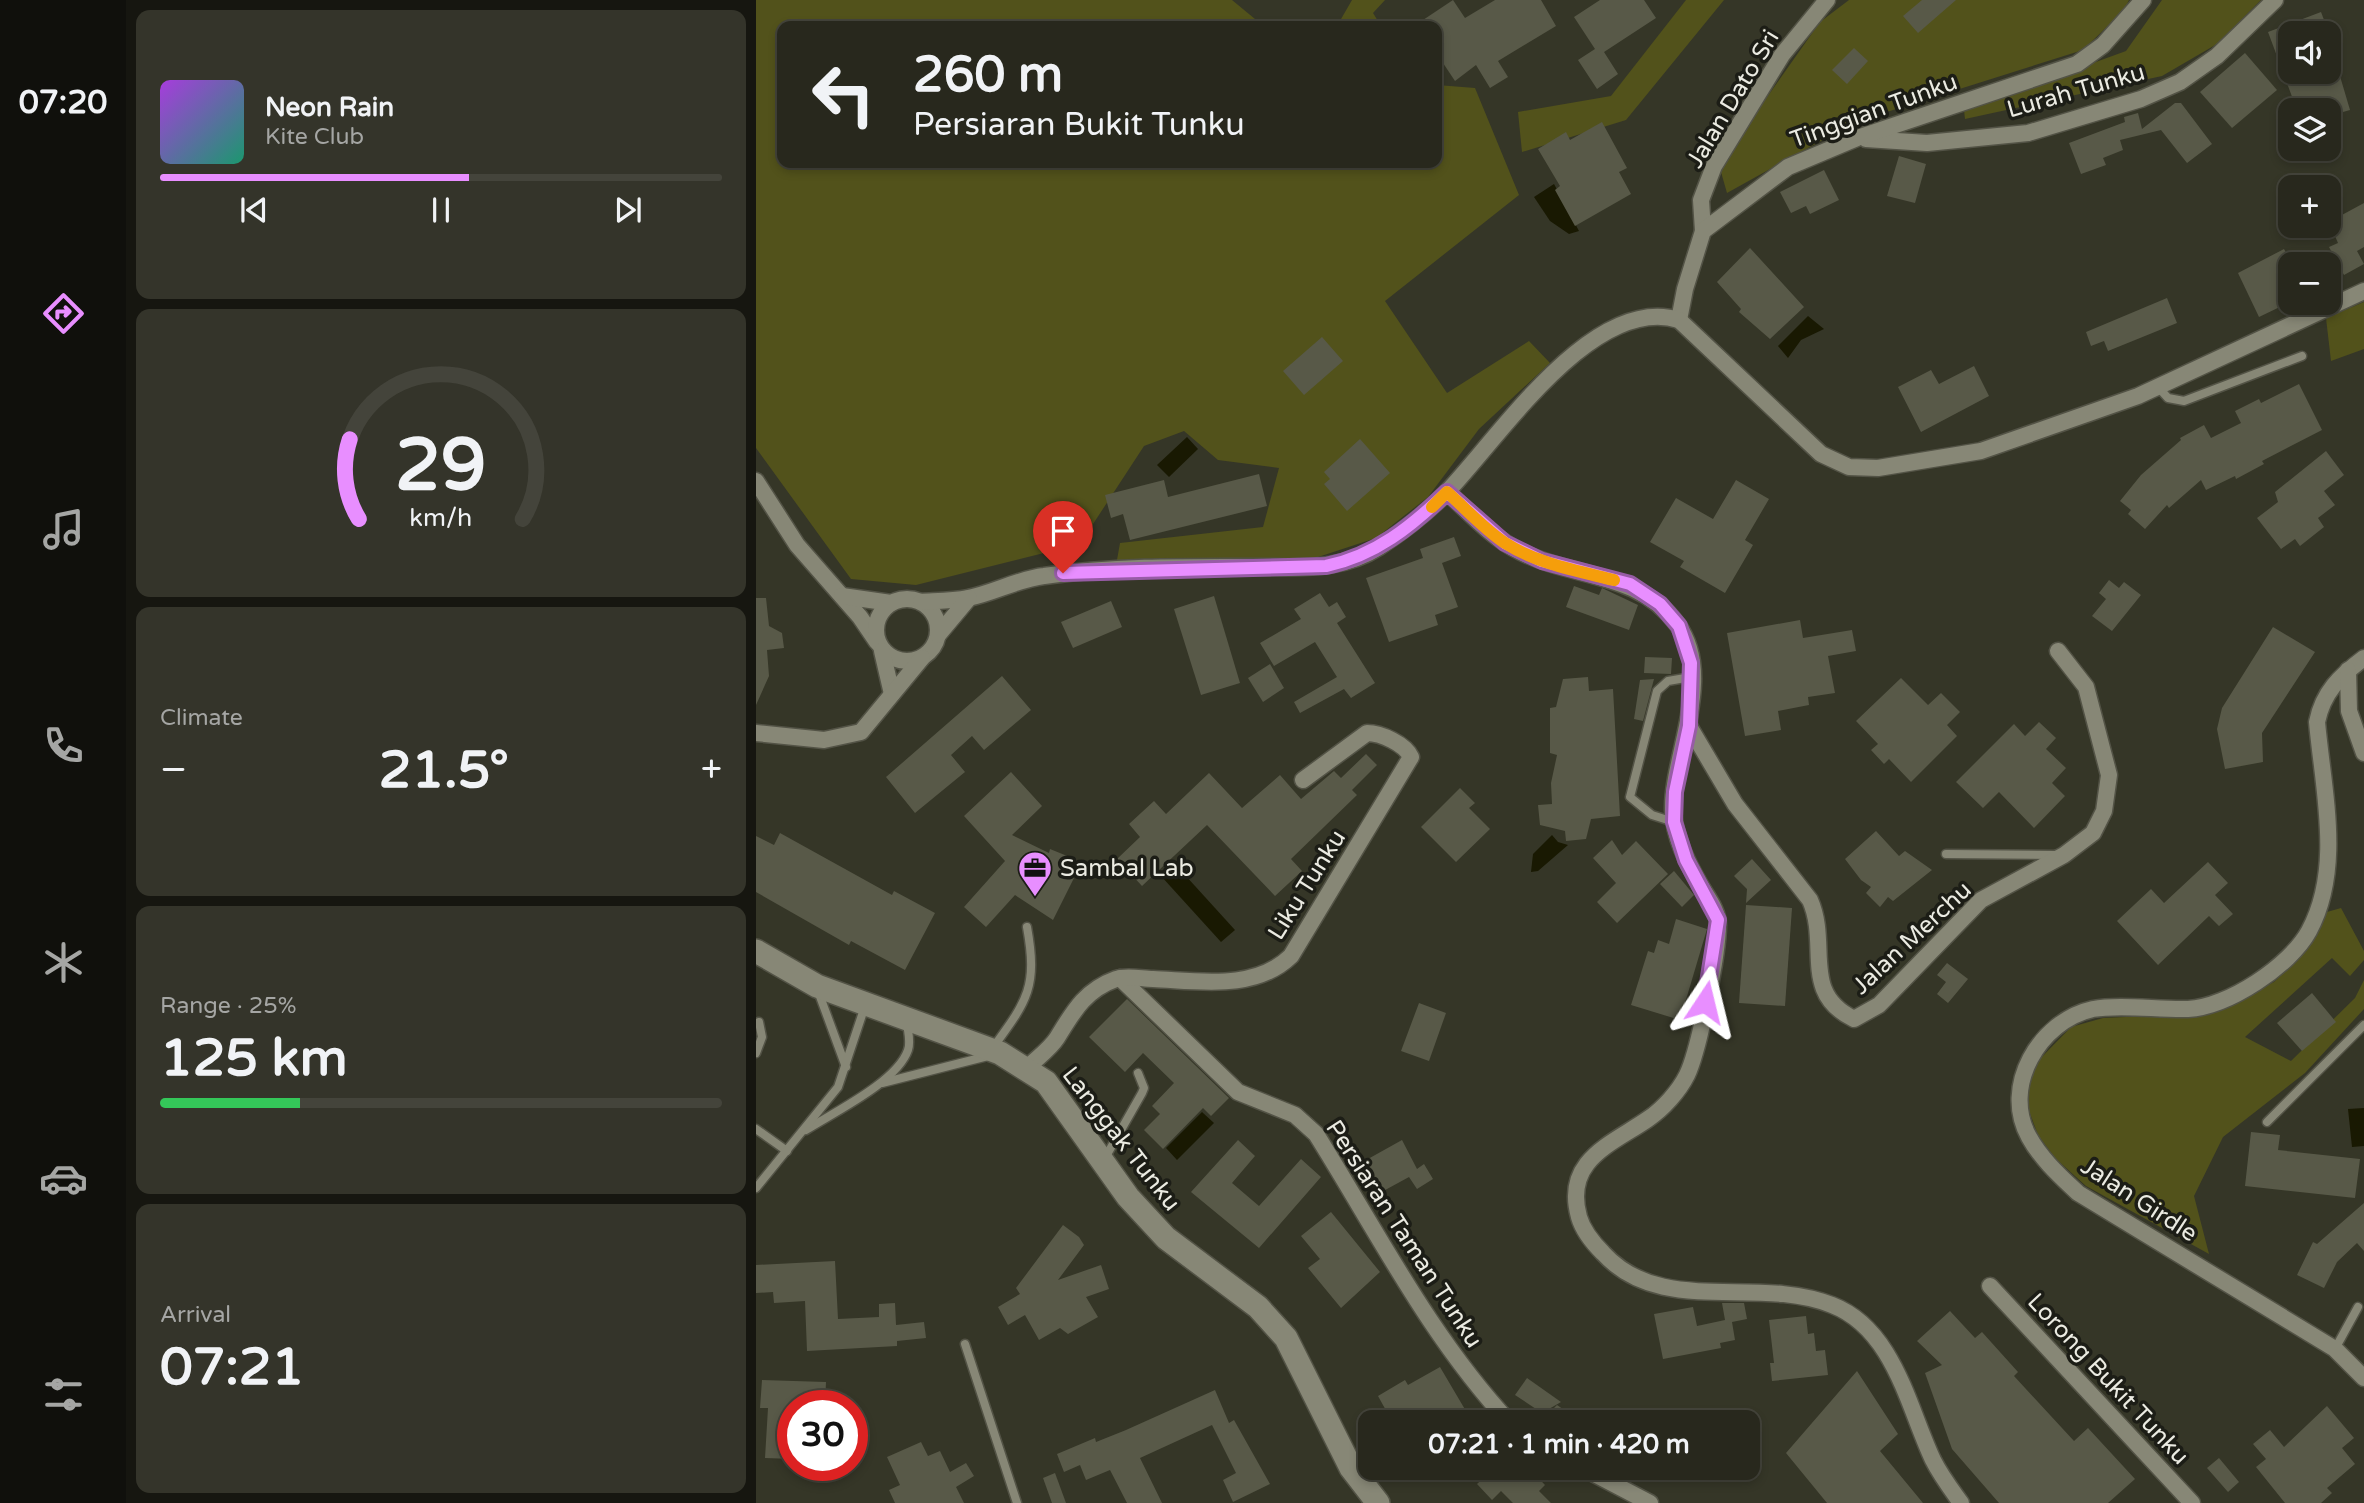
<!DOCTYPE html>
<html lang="en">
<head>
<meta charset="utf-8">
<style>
	:root { --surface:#28281d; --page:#34342a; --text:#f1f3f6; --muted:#a5a6a4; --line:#44443b; --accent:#e88eff }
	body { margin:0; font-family:"Varela Round",sans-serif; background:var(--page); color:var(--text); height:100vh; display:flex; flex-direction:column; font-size:26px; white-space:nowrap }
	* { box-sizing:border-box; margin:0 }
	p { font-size:23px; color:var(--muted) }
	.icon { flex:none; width:38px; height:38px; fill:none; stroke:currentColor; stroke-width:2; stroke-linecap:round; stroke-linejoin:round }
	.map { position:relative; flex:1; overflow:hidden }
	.sheet { display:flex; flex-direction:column; gap:10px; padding:10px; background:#161610; width:630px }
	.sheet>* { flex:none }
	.hud { position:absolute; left:21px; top:21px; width:665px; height:147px; border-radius:14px; box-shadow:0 4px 10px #0003,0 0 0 2px var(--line); background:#28281d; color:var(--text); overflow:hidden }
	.fabs { position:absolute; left:1522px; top:21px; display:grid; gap:14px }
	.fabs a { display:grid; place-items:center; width:63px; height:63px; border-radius:14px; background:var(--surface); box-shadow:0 4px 10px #0003,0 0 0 2px var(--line); font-size:35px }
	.speed { position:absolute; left:21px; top:1390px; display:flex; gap:14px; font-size:35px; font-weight:700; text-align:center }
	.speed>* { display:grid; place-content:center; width:91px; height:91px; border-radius:50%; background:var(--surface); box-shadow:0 4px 10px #0003,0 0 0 2px var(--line); line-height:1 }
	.speed .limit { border:10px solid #d22; background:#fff; color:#111 }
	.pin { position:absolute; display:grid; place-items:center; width:60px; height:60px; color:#fff; margin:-72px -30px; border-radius:50% 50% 50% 0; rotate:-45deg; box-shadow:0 0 7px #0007 }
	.pin .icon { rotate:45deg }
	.me { position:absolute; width:77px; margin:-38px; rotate:10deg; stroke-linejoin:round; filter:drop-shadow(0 0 5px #0008) }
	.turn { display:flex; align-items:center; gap:24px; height:147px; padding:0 21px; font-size:32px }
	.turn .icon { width:91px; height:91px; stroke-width:2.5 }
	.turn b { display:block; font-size:49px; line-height:60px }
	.big { font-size:52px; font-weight:700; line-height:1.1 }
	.sheet .card { flex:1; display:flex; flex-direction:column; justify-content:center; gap:10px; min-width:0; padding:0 24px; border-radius:14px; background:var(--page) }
	.sheet .dial { align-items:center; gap:0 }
	.dial svg { height:182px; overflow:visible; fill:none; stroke:var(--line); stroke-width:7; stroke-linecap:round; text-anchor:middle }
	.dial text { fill:var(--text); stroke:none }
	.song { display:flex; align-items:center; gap:21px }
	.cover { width:84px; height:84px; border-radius:10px; background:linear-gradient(135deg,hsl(280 70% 55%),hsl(160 70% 35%)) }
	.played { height:7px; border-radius:4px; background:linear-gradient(90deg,var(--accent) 55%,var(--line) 55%) }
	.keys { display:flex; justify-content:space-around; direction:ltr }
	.heat { display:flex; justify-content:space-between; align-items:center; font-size:38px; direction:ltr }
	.charge { height:10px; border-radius:5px; background:linear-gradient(90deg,#34c759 25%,var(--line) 0) }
	.trip { position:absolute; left:602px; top:1410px; width:402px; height:70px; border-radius:14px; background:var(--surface); box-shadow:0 4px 10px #0003,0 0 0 2px var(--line); font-weight:700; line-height:70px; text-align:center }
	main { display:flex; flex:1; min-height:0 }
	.tabs { display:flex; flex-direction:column; width:126px; justify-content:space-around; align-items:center; background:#10100c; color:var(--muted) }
	.tabs .icon { width:49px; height:49px }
	.tabs .selected { color:var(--accent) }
	.tabs b { font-size:32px; color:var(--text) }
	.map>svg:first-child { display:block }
	.green { fill:#52521b }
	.water { fill:#191902 }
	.building { fill:#585948 }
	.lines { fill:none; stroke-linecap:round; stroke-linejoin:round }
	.lane-casing { stroke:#535346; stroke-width:11 }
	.street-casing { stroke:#535346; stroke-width:19 }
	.secondary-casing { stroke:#535346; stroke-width:26 }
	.lane { stroke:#878776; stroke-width:8 }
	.street { stroke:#878776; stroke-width:16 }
	.secondary { stroke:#878776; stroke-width:23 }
	.route-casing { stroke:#975ca6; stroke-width:18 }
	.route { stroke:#e88eff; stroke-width:12 }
	.slow { stroke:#f59e0b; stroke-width:12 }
	.labels { text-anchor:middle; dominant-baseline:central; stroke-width:7; stroke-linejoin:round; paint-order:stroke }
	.street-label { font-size:24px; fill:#ebebe2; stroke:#1c1d16 }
	.poi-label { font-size:24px; fill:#ebebe2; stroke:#1c1d16; text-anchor:start }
</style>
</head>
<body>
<main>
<nav class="tabs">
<b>07:20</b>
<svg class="icon selected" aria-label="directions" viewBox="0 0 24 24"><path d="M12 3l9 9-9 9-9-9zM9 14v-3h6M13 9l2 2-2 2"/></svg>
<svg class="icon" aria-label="music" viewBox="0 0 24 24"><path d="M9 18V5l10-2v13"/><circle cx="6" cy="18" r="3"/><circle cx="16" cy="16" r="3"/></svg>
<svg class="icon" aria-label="phone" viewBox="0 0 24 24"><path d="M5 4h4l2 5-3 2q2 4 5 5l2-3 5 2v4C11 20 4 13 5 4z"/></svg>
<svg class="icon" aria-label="climate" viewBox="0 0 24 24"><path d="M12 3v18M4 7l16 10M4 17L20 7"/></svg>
<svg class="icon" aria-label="car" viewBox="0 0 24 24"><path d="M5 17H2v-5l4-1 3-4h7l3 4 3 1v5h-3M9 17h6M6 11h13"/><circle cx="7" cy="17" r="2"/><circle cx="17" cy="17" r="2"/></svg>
<svg class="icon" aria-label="filters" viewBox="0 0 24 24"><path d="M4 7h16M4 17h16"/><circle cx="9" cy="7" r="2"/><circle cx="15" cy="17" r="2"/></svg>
</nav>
<section class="sheet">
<div class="card">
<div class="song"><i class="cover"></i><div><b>Neon Rain</b><p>Kite Club</p></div></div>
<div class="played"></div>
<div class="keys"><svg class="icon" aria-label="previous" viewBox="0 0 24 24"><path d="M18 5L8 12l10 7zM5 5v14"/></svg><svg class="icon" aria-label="pause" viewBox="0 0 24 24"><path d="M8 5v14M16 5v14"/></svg><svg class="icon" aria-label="next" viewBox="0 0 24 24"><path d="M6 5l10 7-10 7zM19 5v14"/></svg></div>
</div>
<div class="card dial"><svg viewBox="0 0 100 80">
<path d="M14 69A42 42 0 1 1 86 69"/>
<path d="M14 69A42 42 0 0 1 10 34" stroke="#e88eff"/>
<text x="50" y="56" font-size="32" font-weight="700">29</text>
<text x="50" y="72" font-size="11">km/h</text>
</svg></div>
<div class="card"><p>Climate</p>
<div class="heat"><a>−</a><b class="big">21.5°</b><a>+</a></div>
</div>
<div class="card"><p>Range · 25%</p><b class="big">125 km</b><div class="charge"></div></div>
<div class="card"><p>Arrival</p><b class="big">07:21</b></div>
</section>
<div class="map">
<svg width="1608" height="1503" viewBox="0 0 1608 1503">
	<rect width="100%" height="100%" fill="#353627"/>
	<g class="green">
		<path d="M0 0H476L499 19 535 26H26V163H681V85L719 88 763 195 629 301 691 393 773 341 794 363 723 429 672 497 620 538 556 559 361 560 364 543 507 527 523 468 462 460 428 431 388 446 324 544 160 585 95 579 0 448Z"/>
		<path d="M596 0H629L617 13 625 26H581Z"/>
		<path d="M930 0H968L870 120 766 152 762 112 855 96Z"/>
		<path d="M1093 0H1373L1368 10 1327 50 1099 122 971 193 963 165 1064 22Z"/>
		<path d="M1406 0H1505L1461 44 1406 76 1209 119 1208 110 1370 51Z"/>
		<path d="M1608 302V349L1575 361 1570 318Z"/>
		<path d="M1585 908 1608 951V960L1594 976 1576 958 1489 1037 1535 1061 1599 998 1608 980V1009L1549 1073 1467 1137 1438 1196 1453 1254 1330 1186 1299 1158 1282 1135 1270 1103 1279 1064 1315 1027 1347 1018 1458 1013 1518 982 1550 951 1571 912Z"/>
	</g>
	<g class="water">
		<path d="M798 184 823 231 813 234 794 221 778 197Z"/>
		<path d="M1052 316 1068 329 1045 340 1032 358 1022 346Z"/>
		<path d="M431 437 442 449 413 477 401 465Z"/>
		<path d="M796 835 802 842 812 845 782 871 775 872 777 854Z"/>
		<path d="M419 864 479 930 465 942 405 876Z"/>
		<path d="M1608 1108V1146L1596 1147 1592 1109Z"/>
		<path d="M446 1112 458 1123 421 1160 410 1148Z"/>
	</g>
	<g class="building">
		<path d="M697 0 709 18 739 0H785L800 26 742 61 752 77 734 88 720 65 699 81 681 54V26H658Z"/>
		<path d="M844 0H888L900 18 848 52 862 74 841 89 822 60 839 49 818 17Z"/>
		<path d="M1166 0H1200L1162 33 1147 16Z"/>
		<path d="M1565 12 1573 33H1535V81L1573 72 1581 66 1594 110 1573 116V110H1541L1512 32Z"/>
		<path d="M1098 48 1112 61 1091 84 1076 70Z"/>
		<path d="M1489 53 1521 90 1476 128 1444 92Z"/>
		<path d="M1419 103H1425L1456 144 1431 163 1405 130 1364 140 1367 150 1347 158 1350 165 1325 174 1313 143 1369 122 1368 117 1382 113 1386 129Z"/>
		<path d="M846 122 871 168 863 172 875 194 819 226 799 190 804 186 782 149 810 132 814 140Z"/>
		<path d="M1143 156 1170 164 1159 203 1131 196Z"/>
		<path d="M1068 170 1083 200 1054 214 1050 206 1035 213 1024 192Z"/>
		<path d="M1608 203V247L1601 251 1608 264 1588 275 1573 247 1582 243 1573 222Z"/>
		<path d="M994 248 1048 307 1014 339 983 312 985 309 961 282Z"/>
		<path d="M1528 249 1535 262V286L1521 292 1528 305 1503 317 1482 273Z"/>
		<path d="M1411 298 1421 323 1352 351 1348 341 1335 346 1330 332Z"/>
		<path d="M566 337 587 361 548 395 527 371Z"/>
		<path d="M1218 366 1233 396 1165 432 1142 387 1175 370 1183 384Z"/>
		<path d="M1543 384 1566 430 1506 461 1508 464 1480 479 1479 476 1450 490 1445 480 1413 508 1411 505 1389 529 1372 514 1375 510 1364 501 1385 475 1425 440 1424 438 1448 425 1455 438 1485 423 1479 411 1503 399 1505 403Z"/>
		<path d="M604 439 634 473 591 511 568 484 574 479 568 472Z"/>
		<path d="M1570 451 1588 475 1568 491 1579 505 1562 518 1568 527 1544 546 1539 539 1525 549 1501 518 1522 502 1519 492Z"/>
		<path d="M503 474 511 506 374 540 367 514 355 518 349 495 408 480 412 497Z"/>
		<path d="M980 480 1013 499 989 540 997 545 969 593 924 567 928 561 894 542 920 498 957 519Z"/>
		<path d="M698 537 705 556 686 563 702 607 679 615 682 625 633 642 610 578 667 558 664 549Z"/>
		<path d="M1353 580 1363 588 1368 582 1385 595 1356 631 1336 616 1350 599 1343 593Z"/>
		<path d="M818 586 843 595 846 588 882 605 873 630 810 607Z"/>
		<path d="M564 593 573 607 581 602 590 617 581 623 619 683 595 698 588 689 544 713 538 702 581 677 559 642 518 666 504 643 545 619 538 609Z"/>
		<path d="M458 596 484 683 445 695 418 609Z"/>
		<path d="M0 598H10L13 626 26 633 28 648 11 650 13 676 0 705Z"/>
		<path d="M355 601 366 627 317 648 305 622Z"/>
		<path d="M1044 620 1047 638 1096 630 1100 651 1072 656 1079 693 1052 697 1053 705 1022 711 1025 730 989 736 971 633Z"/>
		<path d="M1517 627 1559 652 1506 733 1507 762 1469 769 1461 729 1466 708Z"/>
		<path d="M889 657 916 658 915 674 888 673Z"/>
		<path d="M514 664 528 688 507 702 492 678Z"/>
		<path d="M246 676 275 710 228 750 216 736 195 755 209 772 159 813 130 777Z"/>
		<path d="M832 677 833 691 857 689 864 816 835 819 830 839 810 841 809 831 784 825 782 805 796 804 795 783 801 755 794 753V708L800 707 807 679Z"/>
		<path d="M1145 678 1172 705 1185 693 1204 712 1191 725 1201 736 1155 782 1133 759 1128 764 1115 750 1122 744 1100 721Z"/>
		<path d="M898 679 887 721 878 719 884 680Z"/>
		<path d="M1283 722 1300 738 1290 749 1310 768 1296 783 1309 796 1278 828 1243 792 1227 808 1200 782 1258 724 1269 736Z"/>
		<path d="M610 754 621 765 596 790 601 795 535 859 546 871 519 896 451 825 386 886 361 859 384 837 373 824 398 801 410 814 453 773 486 808 524 775 545 799 578 771 585 778Z"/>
		<path d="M255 772 286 806 256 835 293 853 294 849 326 862 297 920 259 895 230 927 208 907 249 861 208 816Z"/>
		<path d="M704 788 719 803 713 808 734 829 700 862 665 827Z"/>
		<path d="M1120 831 1143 856 1149 851 1176 870 1137 901 1132 897 1124 907 1110 893 1115 887 1105 880 1089 859Z"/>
		<path d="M24 833 136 895 138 891 179 913 149 970 95 941 93 945 0 892V836L18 845Z"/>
		<path d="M856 840 866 855 880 841 912 874 861 923 841 902 860 883 837 858Z"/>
		<path d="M996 859 1015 880 990 903 991 889 978 876Z"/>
		<path d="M1452 862 1472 883 1459 895 1477 914 1463 926 1453 916 1402 965 1361 921 1395 889 1408 903Z"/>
		<path d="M918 871 938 895 926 907 904 884Z"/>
		<path d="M990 905 1036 908 1029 1006 983 1003Z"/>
		<path d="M920 919 951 929 924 1020 875 1005 892 951 898 953 902 940 913 944Z"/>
		<path d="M1191 963 1212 979 1192 1003 1181 994 1190 982 1181 975Z"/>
		<path d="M1556 993 1580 1022 1546 1051 1521 1023Z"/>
		<path d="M371 999 473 1098 455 1116 447 1108 407 1149 388 1130 404 1114 396 1106 418 1083 387 1053 369 1072 333 1037Z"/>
		<path d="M663 1003 690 1013 673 1061 645 1051Z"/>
		<path d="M1495 1132 1524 1135 1522 1150 1604 1159 1599 1198 1489 1186Z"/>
		<path d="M482 1140 499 1156 476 1183 503 1206 545 1159 565 1177 503 1248 435 1192Z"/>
		<path d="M646 1140 661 1169 668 1164 677 1179 661 1189 653 1177 620 1195 603 1164Z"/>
		<path d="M1608 1203V1251L1601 1243 1581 1262 1568 1288 1541 1275 1557 1242 1561 1244Z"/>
		<path d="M575 1212 624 1272 585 1308 552 1268 564 1259 545 1236Z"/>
		<path d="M307 1225 323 1237 328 1245 302 1280 345 1265 353 1289 330 1297 342 1317 312 1334 304 1328 283 1340 269 1315 252 1325 242 1307 264 1294 260 1288Z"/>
		<path d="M79 1261 82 1319 123 1317V1304L139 1303 140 1325 168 1322 170 1338 141 1341V1346L51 1351 49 1301 18 1303 17 1292 0 1293V1265Z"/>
		<path d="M966 1303H988L991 1319 976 1322 979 1340 964 1343 965 1348 907 1359 898 1314 937 1307 941 1326 969 1320Z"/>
		<path d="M1194 1311 1219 1338 1226 1332 1262 1372 1258 1376 1318 1441 1332 1428 1379 1479 1352 1503H1243L1196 1449 1169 1373 1186 1365 1161 1341Z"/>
		<path d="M1050 1316 1052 1334 1058 1333 1060 1351 1069 1350 1072 1375 1016 1381 1014 1363H1018L1013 1320Z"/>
		<path d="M684 1367 717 1423H637L622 1396 649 1380 652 1385Z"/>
		<path d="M1101 1371 1142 1434 1124 1451 1167 1503H1071L1030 1453Z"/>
		<path d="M771 1378 805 1402 786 1413 759 1395Z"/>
		<path d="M6 1380 70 1382 69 1405H37V1459L9 1458 12 1408H4Z"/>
		<path d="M459 1390 473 1423 478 1420 514 1484 477 1502 467 1480 480 1473 456 1425 384 1458 406 1503H371L354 1470 330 1480 324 1465 308 1472 301 1454 339 1438 340 1442 370 1430Z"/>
		<path d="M801 1405 827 1423H783Z"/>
		<path d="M1571 1406 1598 1438 1586 1448 1599 1464 1571 1488 1576 1493 1565 1503H1529L1500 1467 1510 1459 1497 1444 1514 1430 1528 1447Z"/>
		<path d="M165 1442 172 1456 184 1451 194 1472 210 1463 218 1476 200 1487 208 1503H139L133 1490 144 1485 131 1457Z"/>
		<path d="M1463 1458 1483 1482 1472 1492 1451 1468Z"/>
		<path d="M738 1468H773L789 1485 783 1491 795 1503H757L745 1491 736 1500 721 1484Z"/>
		<path d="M299 1473 310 1503H296L287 1478Z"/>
	</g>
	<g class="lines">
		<g class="lane-casing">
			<g id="lane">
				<path d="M1402 387 1412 398 1428 401 1546 356"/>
				<path d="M918 822 896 815 874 797 901 691 912 681 935 677"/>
				<path d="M1190 854 1301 855"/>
				<path d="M62 991 90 1067"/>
				<path d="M236 1049C271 1001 282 988 271 927"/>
				<path d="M0 1053 6 1037 3 1022"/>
				<path d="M126 1083 232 1056"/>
				<path d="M1511 1122 1608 1025"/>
				<path d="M0 1129 31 1151"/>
				<path d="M50 1130C78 1112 141 1082 152 1050 155 1042 152 1032 151 1023"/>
				<path d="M349 1158 386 1093 388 1088 382 1073"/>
				<path d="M0 1188 82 1087 109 1006"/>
				<path d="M209 1344 261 1503"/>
				<path d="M1579 1349 1602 1307"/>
			</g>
		</g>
		<g class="street-casing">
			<g id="street">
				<path d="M1110 139 1171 143 1272 133 1385 99 1424 82 1461 56 1519 0"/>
				<path d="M947 231 945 200 958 166 1026 55 1071 0"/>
				<path d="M923 320 929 289 947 231 1032 167 1101 138 1321 64 1347 45 1387 0"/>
				<path d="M0 481 41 545 104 617 121 642"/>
				<path d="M691 492C714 513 736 538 765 552 818 578 883 572 921 624 960 676 916 754 917 810 918 837 931 862 944 885 951 897 962 910 962 925 962 954 943 1050 931 1075 923 1091 907 1109 892 1119 856 1144 807 1160 823 1217 827 1231 837 1243 847 1253 905 1317 1000 1275 1076 1305 1138 1329 1152 1407 1177 1460 1185 1476 1195 1489 1205 1503"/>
				<path d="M86 596 135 603"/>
				<circle cx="151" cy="630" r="31"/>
				<path d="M165 602C180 601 197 601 212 598 238 593 262 579 288 576 364 565 444 567 521 567 556 568 592 567 623 547 647 531 668 515 689 494 741 441 836 293 923 320L1065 454 1093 467 1122 468 1225 451 1382 396 1608 291"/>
				<path d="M182 635 213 598"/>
				<path d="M126 651 136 694"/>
				<path d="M1608 658C1584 676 1567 692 1561 722 1567 790 1587 868 1553 931 1534 966 1472 1007 1432 1009 1403 1010 1364 1004 1337 1009 1283 1021 1245 1087 1273 1137 1285 1159 1304 1176 1322 1193L1579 1349 1608 1378"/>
				<path d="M1592 670 1593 711 1608 753"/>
				<path d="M933 726 979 804 1054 900C1074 945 1044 993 1098 1019L1123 1005 1225 900 1308 855 1337 833 1348 811 1353 775 1330 687 1302 651"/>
				<path d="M0 733 68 740 105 732 166 658"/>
				<path d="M364 978 482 1092 539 1115 560 1134C622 1233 674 1337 754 1423"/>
				<path d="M271 1068C280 1059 294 1049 301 1038 317 1012 329 990 360 979 371 975 386 979 397 979 444 981 499 991 535 956L655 757C649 744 625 733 611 733L547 780"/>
				<path d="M1234 1286 1436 1503"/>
				<path d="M827 1468 894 1503"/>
			</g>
		</g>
		<g class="secondary-casing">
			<path id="secondary" d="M0 951 61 986 244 1053 290 1082 372 1197 410 1238 502 1307 530 1338 595 1468 622 1503"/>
		</g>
		<use href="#lane" class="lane"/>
		<use href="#street" class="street"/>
		<use href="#secondary" class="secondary"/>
	</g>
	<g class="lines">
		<g class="route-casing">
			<path id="route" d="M307 573 570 566C619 556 656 526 691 492L749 543 786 561 874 584 904 604 923 626 935 663 933 726 919 792 918 822 930 860 962 920 949 1002"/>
		</g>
		<use href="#route" class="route"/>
		<path class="slow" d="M676 507 691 492C710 509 728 529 749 543 782 564 822 571 858 580"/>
	</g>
	<defs>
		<g id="office-pin" transform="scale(1.75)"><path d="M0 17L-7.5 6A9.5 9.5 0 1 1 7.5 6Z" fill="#e88eff" stroke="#1c1d16"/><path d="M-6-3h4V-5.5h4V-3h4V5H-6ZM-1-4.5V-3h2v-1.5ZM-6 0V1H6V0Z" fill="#111"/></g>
	</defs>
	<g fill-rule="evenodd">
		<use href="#office-pin" x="279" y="868"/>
	</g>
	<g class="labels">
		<g class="street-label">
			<text transform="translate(1320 91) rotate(-16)">Lurah Tunku</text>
			<text transform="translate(977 99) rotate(-59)">Jalan Dato Sri</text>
			<text transform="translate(1118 111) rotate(-20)">Tinggian Tunku</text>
			<text transform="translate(551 885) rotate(-58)">Liku Tunku</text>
			<text transform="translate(1156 938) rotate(-43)">Jalan Merchu</text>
			<text transform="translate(365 1139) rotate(52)">Langgak Tunku</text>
			<text transform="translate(1383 1200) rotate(33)">Jalan Girdle</text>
			<text transform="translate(648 1234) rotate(57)">Persiaran Taman Tunku</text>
			<text transform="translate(1352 1379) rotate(47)">Lorong Bukit Tunku</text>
		</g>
		<g class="poi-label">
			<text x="304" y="868">Sambal Lab</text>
		</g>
	</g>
</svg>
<div class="fabs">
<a><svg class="icon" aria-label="sound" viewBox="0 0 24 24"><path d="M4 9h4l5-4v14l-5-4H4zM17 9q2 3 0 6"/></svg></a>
<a><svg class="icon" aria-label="layers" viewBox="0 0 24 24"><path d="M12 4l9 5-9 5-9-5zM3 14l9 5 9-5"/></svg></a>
<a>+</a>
<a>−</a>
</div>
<div class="speed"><div class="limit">30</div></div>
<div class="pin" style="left:307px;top:573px;background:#d93025"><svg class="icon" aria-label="arrive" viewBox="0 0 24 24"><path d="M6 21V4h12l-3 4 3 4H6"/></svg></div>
<svg class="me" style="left:949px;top:1002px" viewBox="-20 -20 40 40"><path d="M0-17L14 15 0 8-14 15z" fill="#e88eff" stroke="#fff" stroke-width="4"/></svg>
<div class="trip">07:21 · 1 min · 420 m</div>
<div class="hud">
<div class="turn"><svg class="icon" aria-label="left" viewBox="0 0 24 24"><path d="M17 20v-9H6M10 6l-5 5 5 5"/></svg><div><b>260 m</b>Persiaran Bukit Tunku</div></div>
</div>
</div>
</main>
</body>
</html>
